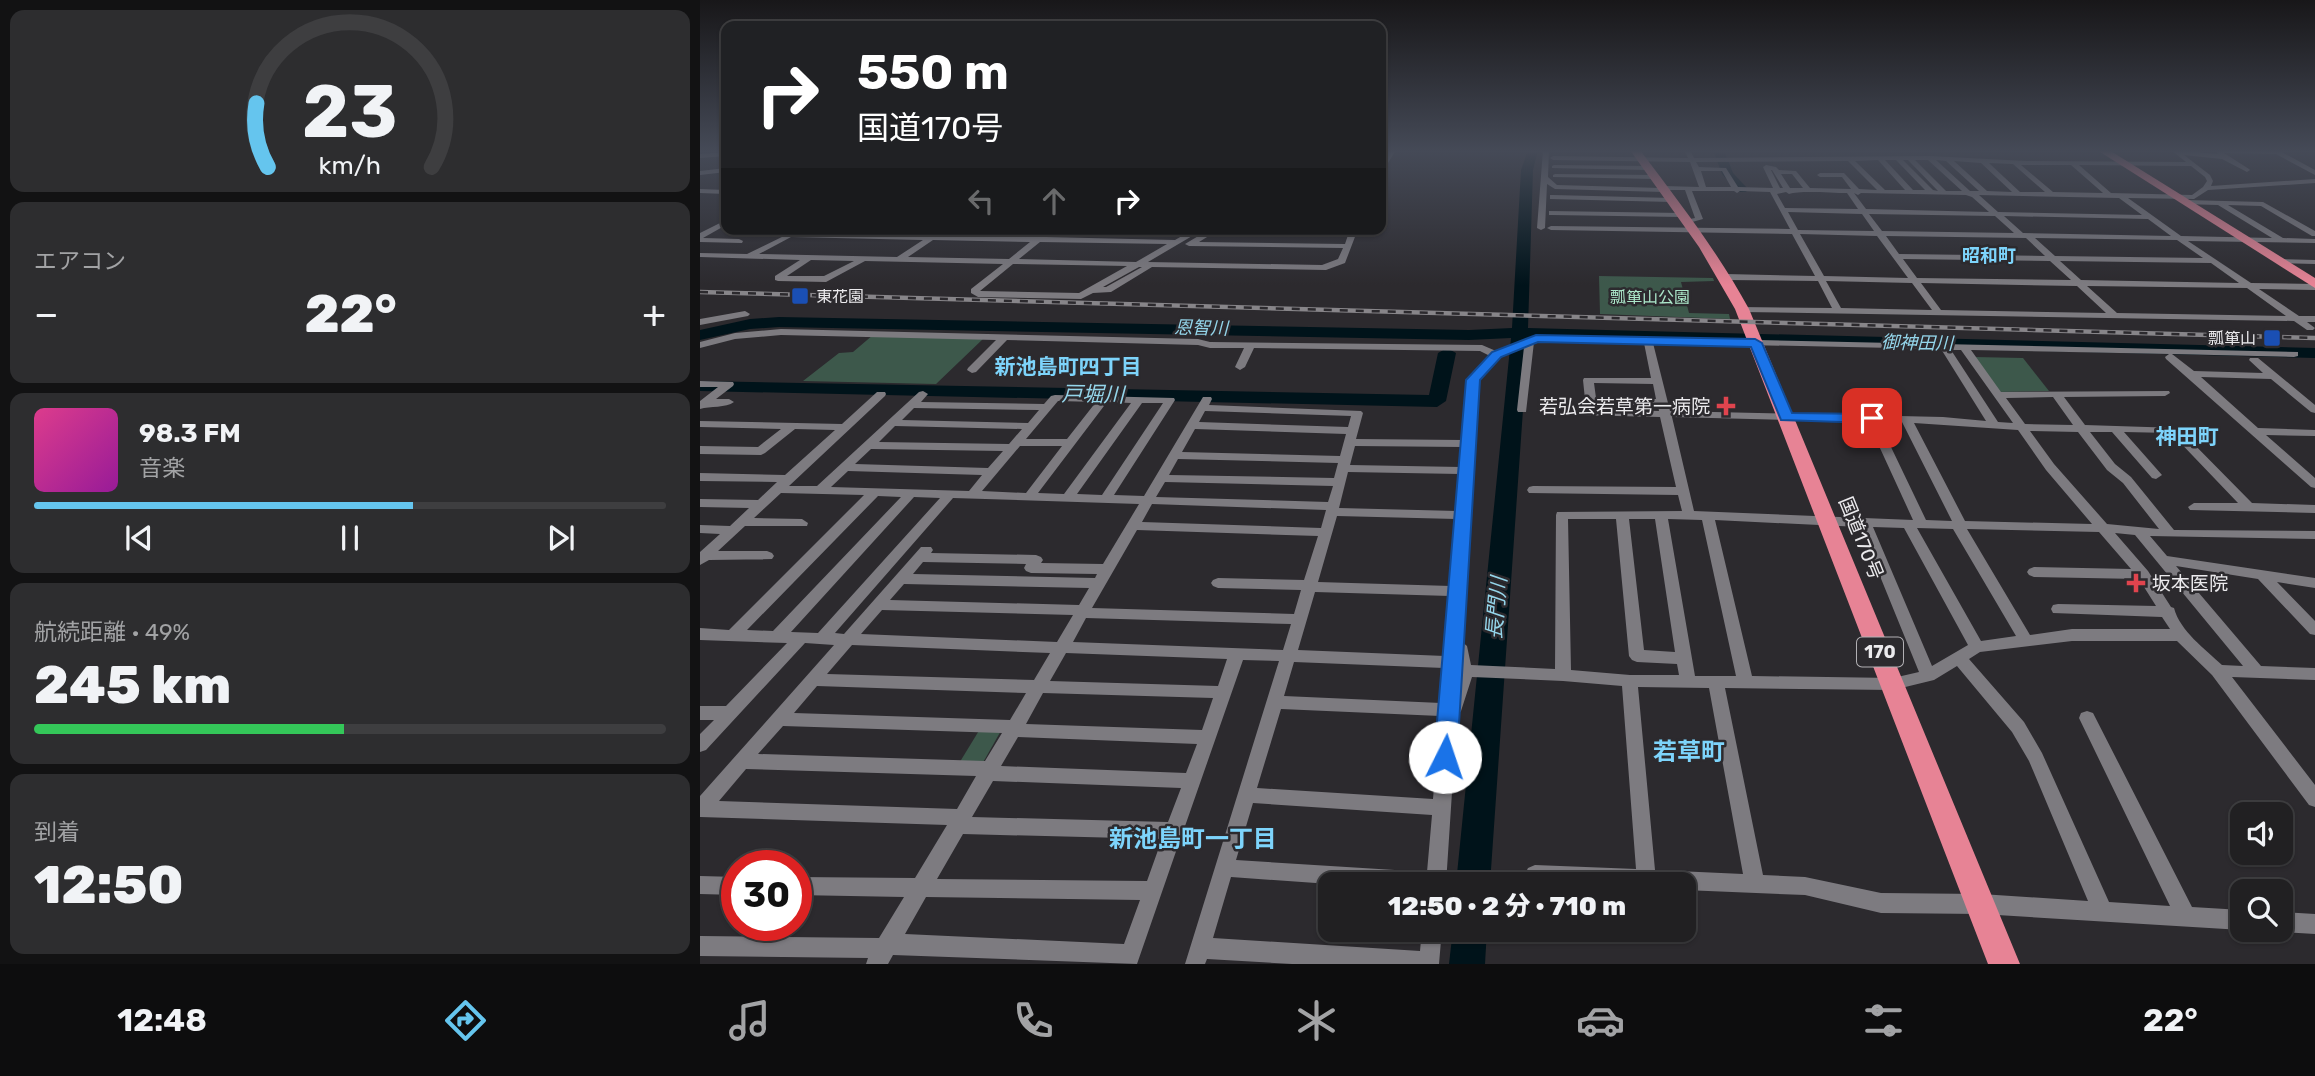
<!DOCTYPE html>
<html lang="ja">
<head>
<meta charset="utf-8">
<style>
	:root { --surface:#212022; --page:#2d2d2f; --text:#f1f3f6; --muted:#a2a3a5; --line:#3e3e40; --accent:#65c5ee }
	body { margin:0; font-family:Rubik,"Noto Sans JP",sans-serif; background:var(--page); color:var(--text); height:100vh; display:flex; flex-direction:column; font-size:26px; white-space:nowrap }
	* { box-sizing:border-box; margin:0 }
	p { font-size:23px; color:var(--muted) }
	.icon { flex:none; width:38px; height:38px; fill:none; stroke:currentColor; stroke-width:2; stroke-linecap:round; stroke-linejoin:round }
	.map { position:relative; flex:1; overflow:hidden }
	.details { display:flex; flex-direction:column; gap:10px; padding:10px; background:#121213; width:700px }
	.details>* { flex:none }
	.hud { position:absolute; left:21px; top:21px; width:665px; height:214px; border-radius:14px; box-shadow:0 2px 5px #0004,0 0 0 2px var(--line); background:#202124; color:#fff; overflow:hidden }
	.buttons { position:absolute; left:1530px; top:802px; display:grid; gap:14px }
	.buttons a { display:grid; place-items:center; width:63px; height:63px; border-radius:14px; background:var(--surface); box-shadow:0 2px 5px #0004,0 0 0 2px var(--line); font-size:35px }
	.speed { position:absolute; left:21px; top:850px; display:flex; gap:14px; font-size:35px; font-weight:700; text-align:center }
	.speed>* { display:grid; place-content:center; width:91px; height:91px; border-radius:50%; background:var(--surface); box-shadow:0 2px 5px #0004,0 0 0 2px var(--line); line-height:1 }
	.speed .limit { border:10px solid #d22; background:#fff; color:#111 }
	.pin { position:absolute; display:grid; place-items:center; width:60px; height:60px; color:#fff; margin:-30px; border-radius:14px; box-shadow:0 4px 10px #0006 }
	.me { position:absolute; width:77px; margin:-38px; rotate:4deg; stroke-linejoin:round; filter:drop-shadow(0 0 5px #0008) }
	.turn { display:flex; align-items:center; gap:24px; height:147px; padding:0 21px; font-size:32px }
	.turn .icon { width:91px; height:91px; stroke-width:2.5 }
	.turn b { display:block; font-size:49px; line-height:60px }
	.lanes { display:flex; align-items:center; height:66px; padding:0 21px; background:#0003; justify-content:center; gap:35px; direction:ltr }
	.lanes .off { opacity:.35 }
	.big { font-size:52px; font-weight:800; line-height:1.1 }
	.details .card { flex:1; display:flex; flex-direction:column; justify-content:center; gap:10px; min-width:0; padding:0 24px; border-radius:14px; background:var(--page) }
	.details .dial { align-items:center; gap:0 }
	.dial svg { height:182px; overflow:visible; fill:none; stroke:var(--line); stroke-width:7; stroke-linecap:round; text-anchor:middle }
	.dial text { fill:var(--text); stroke:none }
	.song { display:flex; align-items:center; gap:21px }
	.cover { width:84px; height:84px; border-radius:10px; background:linear-gradient(135deg,hsl(330 70% 55%),hsl(300 70% 35%)) }
	.played { height:7px; border-radius:4px; background:linear-gradient(90deg,var(--accent) 60%,var(--line) 60%) }
	.keys { display:flex; justify-content:space-around; direction:ltr }
	.heat { display:flex; justify-content:space-between; align-items:center; font-size:38px; direction:ltr }
	.charge { height:10px; border-radius:5px; background:linear-gradient(90deg,#34c759 49%,var(--line) 0) }
	.trip { position:absolute; left:618px; top:872px; width:378px; height:70px; border-radius:14px; background:var(--surface); box-shadow:0 2px 5px #0004,0 0 0 2px var(--line); font-weight:800; line-height:70px; text-align:center }
	.tab-bar { display:flex; height:112px; justify-content:space-around; align-items:center; background:#0d0d0e; color:var(--muted) }
	.tab-bar .icon { width:49px; height:49px }
	.tab-bar .selected { color:var(--accent) }
	.tab-bar b { font-size:32px; color:var(--text) }
	main { display:flex; flex:1; min-height:0 }
	.map>svg:first-child { display:block }
	.green { fill:#3d584b }
	.lines { fill:none; stroke-linecap:round; stroke-linejoin:round }
	.river { fill:#00131a; fill-rule:evenodd }
	.minor { fill:#7d7b80; fill-rule:evenodd }
	.highway { fill:#e78395; fill-rule:evenodd }
	.rail-casing { stroke:#878589; stroke-width:4.5 }
	.rail { stroke:#2c2a2e; stroke-width:2.5; stroke-dasharray:8; stroke-linecap:butt }
	.route { fill:#1a73e8; stroke:#114b97; stroke-width:2 }
	.transit-dot { fill:#1a4fb4; stroke:#2c2a2e; stroke-width:2.5 }
	.health-dot { fill:#e0444e; stroke:#2c2a2e; stroke-width:2.5 }
	.labels { text-anchor:middle; dominant-baseline:central; stroke-width:5; stroke-linejoin:round; paint-order:stroke }
	.far-poi-label { font-size:16px; fill:#ebeaed; stroke:#2c2a2e; text-anchor:start }
	.far-park-label { font-size:16px; fill:#ace7ca; stroke:#2c2a2e }
	.far-neighbourhood-label { font-size:18px; font-weight:bold; fill:#7dd4fb; stroke:#2c2a2e }
	.far-water-label { font-size:18px; font-style:italic; fill:#94d5ea; stroke:#2c2a2e }
	.shield { fill:#2c2a2e; stroke:#b2b0b4; stroke-width:2 }
	.shield-label { font-size:18px; font-weight:bold; fill:#ebeaed }
	.poi-label { font-size:19px; fill:#ebeaed; stroke:#2c2a2e; text-anchor:end }
	.street-label { font-size:19px; fill:#ebeaed; stroke:#2c2a2e }
	.neighbourhood-label { font-size:21px; font-weight:bold; fill:#7dd4fb; stroke:#2c2a2e }
	.water-label { font-size:21px; font-style:italic; fill:#94d5ea; stroke:#2c2a2e }
	.near-neighbourhood-label { font-size:24px; font-weight:bold; fill:#7dd4fb; stroke:#2c2a2e }
</style>
</head>
<body>
<main>
<section class="details">
<div class="card dial"><svg viewBox="0 0 100 80">
<path d="M14 69A42 42 0 1 1 86 69"/>
<path d="M14 69A42 42 0 0 1 9 41" stroke="#65c5ee"/>
<text x="50" y="56" font-size="32" font-weight="700">23</text>
<text x="50" y="72" font-size="11">km/h</text>
</svg></div>
<div class="card"><p>エアコン</p>
<div class="heat"><a>−</a><b class="big">22°</b><a>+</a></div>
</div>
<div class="card">
<div class="song"><i class="cover"></i><div><b>98.3 FM</b><p>音楽</p></div></div>
<div class="played"></div>
<div class="keys"><svg class="icon" aria-label="previous" viewBox="0 0 24 24"><path d="M18 5L8 12l10 7zM5 5v14"/></svg><svg class="icon" aria-label="pause" viewBox="0 0 24 24"><path d="M8 5v14M16 5v14"/></svg><svg class="icon" aria-label="next" viewBox="0 0 24 24"><path d="M6 5l10 7-10 7zM19 5v14"/></svg></div>
</div>
<div class="card"><p>航続距離 · 49%</p><b class="big">245 km</b><div class="charge"></div></div>
<div class="card"><p>到着</p><b class="big">12:50</b></div>
</section>
<div class="map">
<svg width="1615" height="964" viewBox="0 0 1615 964">
	<rect width="100%" height="100%" fill="#2c2a2e"/>
	<g class="green">
		<path d="M899 276 1013 278 1014 281 981 282 989 313 1029 314 1030 319 900 314Z"/>
		<path d="M173 335 284 338 236 384 103 381 139 353 153 352Z"/>
		<path d="M1274 357 1323 358 1349 391 1298 392Z"/>
		<path d="M280 729H302L281 766 258 765Z"/>
	</g>
	<g class="lines">
		<g class="river">
			<path d="M828 150H838L833 170 828 328 1615 348V358L828 338 790 884H756L811 338 769 340 79 327 50 329 0 340V330L50 319 79 317 769 330 812 328 821 170Z"/>
			<path d="M1013 150H1024L1033 173 1048 189 1046 192H1038L1022 174Z"/>
			<path d="M747 348 756 353 746 401 737 407 0 391V381L729 395 738 353Z"/>
			<path d="M753 929H787L785 964H749Z"/>
		</g>
		<g class="minor">
			<path d="M690 150H696L683 171 681 172V165Z"/>
			<path d="M843 150H849L848 177 857 185 961 188 964 186 999 187 990 162 853 160 850 158 853 156 988 158 984 150H990L994 158 1230 156 1326 161 1486 162 1471 150 1518 154 1515 150H1578L1615 170V175L1576 154 1524 153 1549 169 1550 170 1547 172 1522 159 1484 155 1510 175 1513 181 1511 186 1615 179V183L1508 190 1494 199 1428 198 1481 236 1572 238 1518 205 1483 204V200H1486L1563 202 1615 231V236H1612L1561 206 1528 205 1583 238 1615 239V243L1488 241 1551 283 1615 284V290L1559 289 1599 316H1615V322H1607L1615 328 1613 330H1607L1594 321 1042 312 1039 311V307L1132 308 1118 281 1026 280 1022 277 1026 274 1115 276 1092 234 851 230 847 228 851 226 1090 229 1070 192 1040 191 1037 193 1034 191H992L1003 219 985 224V220L995 218 985 190H967L964 192 855 189 847 184 845 228 841 230 837 228ZM1178 160 1205 190H1185L1155 161ZM1185 160H1196L1225 190H1213ZM1203 160H1208L1238 191 1233 190ZM1215 160H1228L1262 191H1246ZM1236 160 1246 161 1279 191H1270ZM1148 161 1177 190 1159 189 1144 173H1120L1117 175 1120 177H1142L1151 189 1110 188 1096 171 1079 170 1076 167 1066 165 1063 167 1073 188 1038 187 1026 168 999 167 996 162ZM1254 161 1281 163 1312 192 1287 191ZM1289 163 1313 164 1345 192H1320ZM1321 165H1371L1403 193 1353 192ZM1379 165 1491 166 1505 177 1507 181 1503 187 1492 195 1411 193ZM1071 170H1072L1083 188H1080ZM1001 171H1022L1031 187H1006ZM1081 174H1092L1103 188H1090ZM1086 192 1089 194C1100 190 1132 193 1147 193L1158 209 1085 208 1077 194ZM1154 193 1158 195 1161 193 1266 195 1272 197 1289 212 1166 209ZM1279 195 1419 198 1442 215 1298 212ZM1088 212 1162 214 1174 231 1098 230ZM1169 214 1295 216 1314 233 1182 231ZM1304 216 1448 219 1471 236 1323 233ZM1100 234 1177 236 1208 278 1124 276ZM1186 236 1326 238 1345 256 1199 254ZM1335 238 1477 240 1503 258 1355 256ZM1203 259 1350 261 1371 280 1217 278ZM1360 261 1511 263 1539 283 1381 280ZM1126 281 1212 283 1232 310 1141 308ZM1221 283 1377 286 1406 313 1241 310ZM1387 286 1547 288 1586 316 1417 313Z"/>
			<path d="M26 152V156L0 158V154Z"/>
			<path d="M854 165 949 166 952 168 949 170 852 168V166Z"/>
			<path d="M26 168V172L0 175V171Z"/>
			<path d="M855 174 956 175 959 177 956 179 853 177V175Z"/>
			<path d="M0 189 26 190V194L0 193Z"/>
			<path d="M853 195 972 198 976 200 972 202 850 199V195Z"/>
			<path d="M849 211 983 213 987 215 983 217 852 215H849Z"/>
			<path d="M26 220V225L3 238 39 239 43 241 42 243 0 242V233Z"/>
			<path d="M346 229H355L346 237 475 240 494 229H504L448 262 622 265 638 259 643 248 489 246 485 244 510 229H520L499 242 645 244 650 229H658L645 263 626 270 452 267 411 292 393 293 381 299 278 297 271 293V289L303 264 165 261 126 282 78 281 75 280V276L100 260 0 257V253L47 254 90 233 336 237ZM91 237 223 240 197 257 59 254ZM233 240 330 242 309 259 208 257ZM340 242 467 244 436 262 319 259ZM111 260 154 261 124 276H87ZM313 264 427 266 379 293 280 291ZM439 267H442L406 287H403Z"/>
			<path d="M1576 259 1615 260V264L1579 263H1576Z"/>
			<path d="M45 311 50 314 48 316 0 325V319Z"/>
			<path d="M81 329 498 339 510 342 782 345 796 351 836 335 1598 352V356L1594 357 1472 354 1494 371 1563 373 1549 360 1550 358H1558L1615 405V413L1611 412 1571 379 1501 377 1558 428 1615 430V436L1566 435 1615 478V488L1611 487 1466 359 1465 357 1469 354 1271 350 1301 392 1469 391 1470 393 1465 396 1364 397 1385 425 1478 428 1552 503 1615 505V513L1490 510 1488 507 1494 503H1538L1471 433 1424 432 1462 475 1456 479 1452 478 1412 432H1390L1415 464 1431 477 1474 530 1615 531V539L1450 536 1467 556 1615 578V588L1577 582 1615 621V635L1610 634 1558 579 1476 566 1561 666 1615 668V680L1532 677 1615 785V807L1609 805 1512 675 1477 641H1372L1280 652 1269 659 1324 722 1342 753 1409 902 1470 906 1379 718 1381 713 1387 711 1393 713 1492 907 1542 910V929H1544L1542 930 1281 914 1181 913 1105 895 984 890V884L835 883 828 880 825 874 828 868 835 865 936 869 922 686 863 681 772 677 761 711 757 716 746 884H630L531 877 513 938 720 951 722 929H742L739 964H592L507 959 505 964H485L579 661 543 660 484 829 485 831 481 837 437 964 193 955 188 964H166L168 958 0 956V936L179 938 204 897 96 895V877L215 878 247 825 0 817V796L134 645 105 643 6 750 0 752V734L14 720H0V706H26L87 643 0 640V628L29 630 164 495 81 493 54 518 102 519 108 523 107 526H45L18 551H67L72 553 74 556 72 559 9 560 0 565V552L20 534 0 533V525L30 526 49 508 0 507V499L58 500 77 482 0 481V473L85 475 135 430 95 429 65 453 61 455 0 454V446L58 447 81 429 0 427V421L142 424 177 392H185L186 394 185 396 89 486H117L219 392 223 391 228 394 221 402 344 404 351 396 355 395 474 398 475 400 414 495 444 496 503 397H511L512 399 509 405 661 411 663 413 656 439 763 440 768 380 790 356 780 351 554 348 545 367 540 370 535 367 544 348H510L498 345 307 340 276 372 272 373 267 370 268 368 296 340 81 335 35 339 0 348V342L35 333ZM837 341 944 343 951 378H884L883 380 886 409H874L869 412 874 415 960 417 976 487 833 486 829 487 827 490 829 493 978 495 982 511 857 512 856 515 855 669 771 665 767 646 761 641 778 381 800 357 824 347 817 410 818 412H826L834 342ZM953 343 1241 349 1286 421 1243 417 970 411ZM1251 350H1261L1313 423 1298 422ZM894 383 953 384 956 399 896 398ZM1353 397 1373 425 1325 424 1306 398ZM358 401 396 402 367 439H326ZM407 402 431 403 364 494 338 493ZM442 403H463L402 495 377 494ZM896 404 958 405 959 411 897 409ZM214 408 339 410 328 423 202 420ZM505 411 651 416 648 427 499 422ZM972 417 1168 422 1213 520 994 511ZM1179 422H1202L1252 521 1226 520ZM1214 423 1318 430 1346 470 1392 524 1265 521ZM195 426 322 429 309 444 179 442ZM495 429 646 434 640 456 482 452ZM1330 431 1378 432 1407 470 1423 483 1459 529 1407 524 1354 464ZM320 446H362L326 493 282 491ZM655 446 762 447 761 467 650 465ZM171 449 303 451 288 468 155 464ZM478 459 638 463 634 478 469 475ZM148 471 282 475 269 491 131 487ZM648 472 760 474 757 511 639 508ZM465 482 633 486 628 502 456 497ZM178 496 201 497 73 631 47 630ZM214 497 240 498 118 633 91 632ZM253 498 439 504 403 564 341 563 343 560 341 557 336 555 231 553 233 550 231 547H221L144 634 135 633ZM452 504 626 510 621 528 442 522ZM637 516 756 519 751 586 618 582ZM868 519H916L929 656 932 660 937 662 977 664 979 675H930L871 670ZM929 519H955L975 652 944 650ZM968 519 1002 520 1036 676H995ZM1015 520 1160 527 1219 672 1193 678 1052 676ZM1173 527 1204 528 1268 645 1232 666ZM1217 528 1253 529 1316 636 1281 641ZM1267 529 1399 532 1431 569 1334 567 1329 569 1327 572 1329 575 1334 577 1439 579 1456 606 1358 604 1353 605 1351 609 1353 613 1462 617 1470 629H1372L1330 635ZM437 530 618 536 604 580 518 578 513 580 511 583 513 586 518 588 601 590 594 614 392 608ZM1415 533 1435 535 1543 666 1522 665C1505 649 1480 631 1474 608L1471 607 1448 571ZM223 562 326 564 324 568 326 571 331 573 397 574 395 578 213 574ZM204 584 389 588 379 605 190 600ZM615 592 750 596 745 656 598 650ZM182 610 373 615 357 642 161 634ZM386 618 591 624 583 650 373 642ZM152 645 350 653 334 680 127 674ZM366 653 527 659 518 686 350 681ZM594 662 744 668 741 703 584 696ZM1257 666 1312 732 1329 761 1388 901 1281 894 1181 893 1105 877 1063 875 1025 688 1193 690 1234 680ZM117 686 326 693 310 720 94 713ZM938 687 1009 688 1043 874 955 870ZM343 693 513 698 502 730 326 724ZM581 709 740 716 733 799 557 788ZM83 726 302 733 285 761 58 754ZM318 737 497 744 486 773 301 766ZM46 769 276 776 257 809 19 801ZM293 781 481 788 468 822 272 817ZM553 803 732 815 727 872 536 860ZM263 834 462 839 447 881 237 879ZM226 897 440 900 424 944 205 934Z"/>
			<path d="M0 381 33 382 34 384 33 386 16 399H29L34 402C26 408 10 406 0 409V401L18 387H0Z"/>
			<path d="M0 876 37 877V895L0 894Z"/>
			<path d="M1580 912 1615 914V934L1580 932 1573 929H1580Z"/>
		</g>
		<g class="highway">
			<path d="M930 150H940C979 202 1018 252 1049 309L1320 964H1288L1035 309 999 247Z"/>
			<path d="M1397 150H1409L1615 278V288Z"/>
		</g>
		<g class="rail-casing">
			<path id="rail" d="M0 292 1615 338"/>
		</g>
		<use href="#rail" class="rail"/>
	</g>
	<linearGradient id="sky" x2="0" y2="1"><stop stop-color="#181719"/><stop offset="0.53" stop-color="#454a57"/><stop offset="1" stop-color="#454a57" stop-opacity="0"/></linearGradient>
	<rect width="1615" height="285" fill="url(#sky)"/>
	<path class="route" d="M836 335 1055 339 1062 343 1092 413 1172 414 1179 418 1172 423 1081 420 1051 347 838 342 801 357 780 380 757 757 753 764 745 767 737 764 734 757 766 380 792 352Z"/>
	<g class="transit-dot">
		<rect x="91" y="287" width="18" height="18" rx="3.5"/>
		<rect x="1563" y="329" width="18" height="18" rx="3.5"/>
	</g>
	<g class="health-dot">
		<path d="M1022.5 395.5h7v7h7v7h-7v7h-7v-7h-7v-7h7z"/>
		<path d="M1432.5 572.5h7v7h7v7h-7v7h-7v-7h-7v-7h7z"/>
	</g>
	<g class="labels">
		<g class="far-poi-label">
			<text x="116" y="296">東花園</text>
			<text x="1556" y="338" text-anchor="end">瓢箪山</text>
		</g>
		<g class="far-park-label">
			<text x="950" y="297">瓢箪山公園</text>
		</g>
		<g class="far-neighbourhood-label">
			<text x="1289" y="256">昭和町</text>
		</g>
		<g class="far-water-label">
			<text transform="translate(501 328) rotate(1)">恩智川</text>
			<text transform="translate(1217 343) rotate(1)">御神田川</text>
		</g>
		<rect class="shield" x="1157" y="637.5" width="46" height="29" rx="5"/>
		<g class="shield-label">
			<text x="1180" y="652">170</text>
		</g>
		<g class="poi-label">
			<text x="1010" y="406">若弘会若草第一病院</text>
			<text x="1452" y="583" text-anchor="start">坂本医院</text>
		</g>
		<g class="street-label">
			<text transform="translate(1161 538) rotate(68)">国道170号</text>
		</g>
		<g class="neighbourhood-label">
			<text x="368" y="366">新池島町四丁目</text>
			<text x="1487" y="436">神田町</text>
		</g>
		<g class="water-label">
			<text transform="translate(393 394) rotate(1)">戸堀川</text>
			<text transform="translate(796 608) rotate(-85)">長門川</text>
		</g>
		<g class="near-neighbourhood-label">
			<text x="989" y="752">若草町</text>
			<text x="493" y="839">新池島町一丁目</text>
		</g>
	</g>
</svg>
<div class="buttons">
<a><svg class="icon" aria-label="sound" viewBox="0 0 24 24"><path d="M4 9h4l5-4v14l-5-4H4zM17 9q2 3 0 6"/></svg></a>
<a><svg class="icon" aria-label="search" viewBox="0 0 24 24"><circle cx="10" cy="10" r="6"/><path d="M15 15l6 6"/></svg></a>
</div>
<div class="speed"><div class="limit">30</div></div>
<div class="pin" style="left:1172px;top:418px;background:#d93025"><svg class="icon" aria-label="arrive" viewBox="0 0 24 24"><path d="M6 21V4h12l-3 4 3 4H6"/></svg></div>
<svg class="me" style="left:745px;top:757px" viewBox="-20 -20 40 40"><circle r="19" fill="#fff"/><path d="M0-13L10 11 0 6-10 11z" fill="#1a73e8"/></svg>
<div class="trip">12:50 · 2 分 · 710 m</div>
<div class="hud">
<div class="turn"><svg class="icon" aria-label="right" viewBox="0 0 24 24"><path d="M7 20v-9h11M14 6l5 5-5 5"/></svg><div><b>550 m</b>国道170号</div></div>
<div class="lanes"><svg class="icon off" aria-label="left" viewBox="0 0 24 24"><path d="M17 20v-9H6M10 6l-5 5 5 5"/></svg><svg class="icon off" aria-label="ahead" viewBox="0 0 24 24"><path d="M12 20V5M6 11l6-6 6 6"/></svg><svg class="icon" aria-label="right" viewBox="0 0 24 24"><path d="M7 20v-9h11M14 6l5 5-5 5"/></svg></div>
</div>
</div>
</main>
<nav class="tab-bar">
<b>12:48</b>
<svg class="icon selected" aria-label="directions" viewBox="0 0 24 24"><path d="M12 3l9 9-9 9-9-9zM9 14v-3h6M13 9l2 2-2 2"/></svg>
<svg class="icon" aria-label="music" viewBox="0 0 24 24"><path d="M9 18V5l10-2v13"/><circle cx="6" cy="18" r="3"/><circle cx="16" cy="16" r="3"/></svg>
<svg class="icon" aria-label="phone" viewBox="0 0 24 24"><path d="M5 4h4l2 5-3 2q2 4 5 5l2-3 5 2v4C11 20 4 13 5 4z"/></svg>
<svg class="icon" aria-label="climate" viewBox="0 0 24 24"><path d="M12 3v18M4 7l16 10M4 17L20 7"/></svg>
<svg class="icon" aria-label="car" viewBox="0 0 24 24"><path d="M5 17H2v-5l4-1 3-4h7l3 4 3 1v5h-3M9 17h6M6 11h13"/><circle cx="7" cy="17" r="2"/><circle cx="17" cy="17" r="2"/></svg>
<svg class="icon" aria-label="filters" viewBox="0 0 24 24"><path d="M4 7h16M4 17h16"/><circle cx="9" cy="7" r="2"/><circle cx="15" cy="17" r="2"/></svg>
<b>22°</b>
</nav>
</body>
</html>
